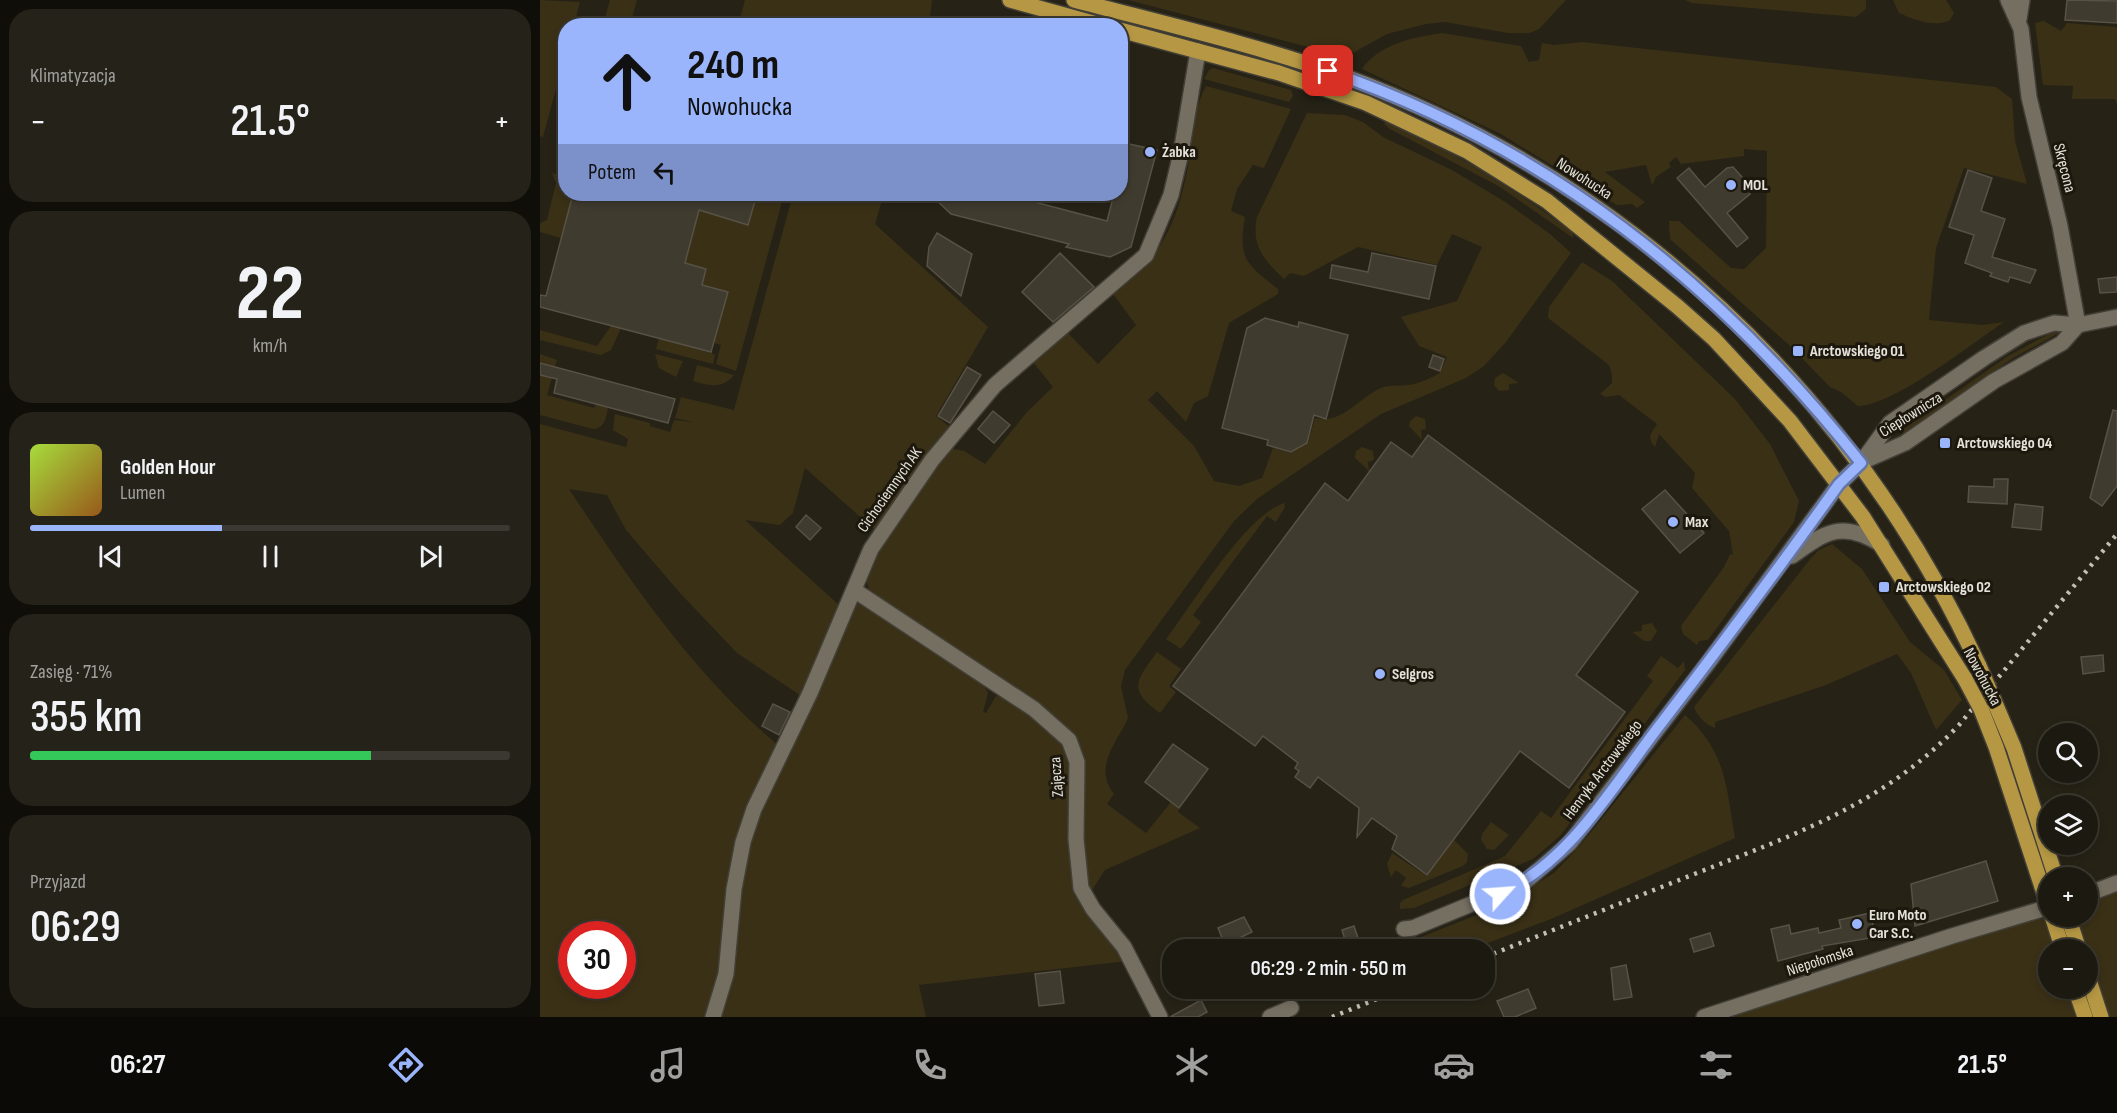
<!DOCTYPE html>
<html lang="pl">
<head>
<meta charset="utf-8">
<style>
	:root { --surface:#1c1a10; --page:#252319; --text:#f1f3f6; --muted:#a0a19f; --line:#3a3830; --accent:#9bb5fd }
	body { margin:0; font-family:"Sofia Sans Condensed",sans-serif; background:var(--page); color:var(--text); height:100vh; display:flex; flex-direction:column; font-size:22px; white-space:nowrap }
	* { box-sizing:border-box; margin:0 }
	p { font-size:20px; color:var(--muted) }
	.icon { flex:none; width:33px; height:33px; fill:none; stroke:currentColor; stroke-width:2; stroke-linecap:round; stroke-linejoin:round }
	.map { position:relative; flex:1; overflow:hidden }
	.side { display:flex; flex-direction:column; gap:9px; padding:9px; background:#0f0e09; width:540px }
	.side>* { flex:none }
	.banner { position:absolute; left:18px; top:18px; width:570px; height:183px; border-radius:24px; box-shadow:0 3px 9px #0003,0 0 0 2px var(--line); background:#9bb5fd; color:#111; overflow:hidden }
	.tools { position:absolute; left:1498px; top:723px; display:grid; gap:12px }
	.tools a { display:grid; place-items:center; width:60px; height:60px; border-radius:50%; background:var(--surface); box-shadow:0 3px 9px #0003,0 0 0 2px var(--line); font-size:30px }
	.speed { position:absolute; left:18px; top:921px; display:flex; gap:12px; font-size:30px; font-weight:700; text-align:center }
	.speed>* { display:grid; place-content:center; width:78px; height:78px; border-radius:50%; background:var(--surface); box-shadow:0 3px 9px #0003,0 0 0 2px var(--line); line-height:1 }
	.speed .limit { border:9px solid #d22; background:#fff; color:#111 }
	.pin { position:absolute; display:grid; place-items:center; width:51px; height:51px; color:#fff; margin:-26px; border-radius:12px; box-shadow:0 3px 9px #0006 }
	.me { position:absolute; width:66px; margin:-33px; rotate:64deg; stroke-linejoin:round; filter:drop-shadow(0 0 4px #0008) }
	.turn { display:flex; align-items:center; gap:21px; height:126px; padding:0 30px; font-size:27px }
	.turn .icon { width:78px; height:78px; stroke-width:2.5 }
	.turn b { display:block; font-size:42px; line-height:51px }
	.then { display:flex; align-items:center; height:57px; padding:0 30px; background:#0003; gap:12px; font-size:22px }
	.big { font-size:45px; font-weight:600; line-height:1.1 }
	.side .card { flex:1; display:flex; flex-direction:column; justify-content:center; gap:9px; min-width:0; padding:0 21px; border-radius:24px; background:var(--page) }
	.side .dial { align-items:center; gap:0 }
	.dial b { font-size:78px; line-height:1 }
	.song { display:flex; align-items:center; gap:18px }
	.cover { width:72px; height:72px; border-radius:9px; background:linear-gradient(135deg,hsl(80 70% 55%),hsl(30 70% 35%)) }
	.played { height:6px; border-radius:3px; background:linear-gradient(90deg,var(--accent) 40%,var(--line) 40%) }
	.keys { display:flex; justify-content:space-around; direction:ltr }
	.heat { display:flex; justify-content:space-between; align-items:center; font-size:33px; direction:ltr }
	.charge { height:9px; border-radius:4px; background:linear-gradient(90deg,#34c759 71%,var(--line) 0) }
	.trip { position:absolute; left:622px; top:939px; width:333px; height:60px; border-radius:24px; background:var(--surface); box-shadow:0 3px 9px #0003,0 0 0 2px var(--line); font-weight:600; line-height:60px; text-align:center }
	.dock { display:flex; height:96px; justify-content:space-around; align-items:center; background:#0b0a06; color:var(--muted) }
	.dock .icon { width:42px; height:42px }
	.dock .current { color:var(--accent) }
	.dock b { font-size:27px; color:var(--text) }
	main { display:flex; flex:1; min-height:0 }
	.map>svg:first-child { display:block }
	.green { fill:#3a3016; fill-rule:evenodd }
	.building { fill:#403b2f; stroke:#575245; stroke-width:1.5 }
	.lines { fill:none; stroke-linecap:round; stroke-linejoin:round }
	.minor-casing { stroke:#423f37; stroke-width:18 }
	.major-casing { stroke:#423f37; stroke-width:18 }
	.minor { stroke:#756f61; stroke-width:15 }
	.major { stroke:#b69844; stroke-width:15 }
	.rail { stroke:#c3c0b8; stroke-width:4.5; stroke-dasharray:3 6; stroke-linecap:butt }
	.major-bridge-casing { stroke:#423f37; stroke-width:18; stroke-linecap:butt }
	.major-bridge { stroke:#b69844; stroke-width:15 }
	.route-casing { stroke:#6576a4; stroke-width:15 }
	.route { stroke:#9bb5fd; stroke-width:10 }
	.poi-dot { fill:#9bb5fd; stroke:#1d180d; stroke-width:2 }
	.labels { text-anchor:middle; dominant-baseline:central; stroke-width:6; stroke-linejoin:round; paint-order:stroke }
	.poi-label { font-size:16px; font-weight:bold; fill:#e5e2da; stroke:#1d180d; text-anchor:start }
	.street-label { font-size:16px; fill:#e5e2da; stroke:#1d180d }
</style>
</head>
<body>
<main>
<section class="side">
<div class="card"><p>Klimatyzacja</p>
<div class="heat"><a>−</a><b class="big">21.5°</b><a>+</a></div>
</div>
<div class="card dial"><b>22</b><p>km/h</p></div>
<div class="card">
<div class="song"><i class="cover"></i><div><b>Golden Hour</b><p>Lumen</p></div></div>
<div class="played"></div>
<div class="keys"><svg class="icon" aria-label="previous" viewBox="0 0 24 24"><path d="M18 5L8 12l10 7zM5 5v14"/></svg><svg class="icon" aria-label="pause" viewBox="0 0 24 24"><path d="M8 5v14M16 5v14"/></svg><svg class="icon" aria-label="next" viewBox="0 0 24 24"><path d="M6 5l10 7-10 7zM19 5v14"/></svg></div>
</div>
<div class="card"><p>Zasięg · 71%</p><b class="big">355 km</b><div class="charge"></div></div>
<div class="card"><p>Przyjazd</p><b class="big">06:29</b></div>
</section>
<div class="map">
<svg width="1577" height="1017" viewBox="0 0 1577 1017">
	<rect width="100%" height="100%" fill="#262216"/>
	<g class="green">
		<path d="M0 0 40 2 34 25 26 26 25 56 3 137 0 136Z"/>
		<path d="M70 0H97L90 25H60L61 21H64Z"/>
		<path d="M205 0H392L389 25H198Z"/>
		<path d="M588 0H1026L999 29 990 33H968L905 22 886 24 847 34 800 60 768 47Z"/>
		<path d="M1145 0H1326V9L1316 17 1152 3Z"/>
		<path d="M1353 0H1406L1414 13 1410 20C1394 28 1375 20 1359 13Z"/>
		<path d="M1504 21 1521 31 1527 23 1577 27V104L1575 99H1532L1533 86 1503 85 1495 23Z"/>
		<path d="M902 33 981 46 989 62 999 60 1002 43 1014 45 1042 42 1456 87 1472 99 1475 141 1487 184 1424 168 1396 248 1389 320 1442 325 1464 322C1431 344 1355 405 1318 406L1301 392 1290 387 1248 344 1130 239 1129 221H1139L1191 268 1204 269 1226 248 1227 151 1204 149V156L1141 164 1136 157 1129 163 1131 167 1116 177 1112 185 1106 165 1065 172 1105 202 1097 208 1092 204 1077 205 959 133 822 69C839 44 874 37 902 33Z"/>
		<path d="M673 68 751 90 753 96 749 102 664 79 669 70Z"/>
		<path d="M666 86 751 109 724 168 713 165 697 189 691 211 705 217C697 260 708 265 738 289V294L689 323 668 396 654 403 646 422 617 391 608 400 654 446 674 481 699 486 722 478 733 448 751 453 768 443 775 418C802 425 818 398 841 388 851 384 863 387 874 384 883 382 892 377 900 373L907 357 879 346 861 317 917 301 942 247 912 234 897 265 818 247 764 276 750 273 744 279C724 260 711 246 717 217L767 113 805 115 823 122 843 137 912 170 967 203 1010 234 1031 253 966 342 944 366 926 378 841 414 717 499 694 521 585 670 581 686 588 718C579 740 552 766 574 794L567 804 606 833 631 802 639 809 638 812 660 828 565 870 547 898 531 740 330 593 326 579 337 551 408 448 424 451 445 464 487 412 513 387 493 362 527 332 558 364 596 325 573 294C627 255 641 212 651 149 654 127 655 106 666 86Z"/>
		<path d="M846 121C913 151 975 188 1033 233V238L960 187 850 129 844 124Z"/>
		<path d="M12 173 25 177 26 194H33L21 238 0 232V223L7 220 16 183Z"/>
		<path d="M214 194H241L239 201 242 202 196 371 176 364 181 345 174 343 188 292 141 279 159 210 206 223Z"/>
		<path d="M253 194H344L335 224 448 327 396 416 410 427 335 530 265 468 253 513 240 525 205 520 299 605 263 697 197 653 140 593 86 530 67 495 29 489C90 581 154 675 239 746L214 797 180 972 167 1017H0V424L86 447 88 439 73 430 75 414 110 423V426L130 432 134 420 152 422 135 418 141 397 194 410ZM32 934H82V986H32Z"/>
		<path d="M1042 262 1072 281 1195 399 1230 444 1259 501 1254 522 1168 640 1159 641 1157 645 1143 634 1141 626 1184 567 1190 554 1193 555 1189 531 1152 488 1155 473 1119 434 1115 447C1106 437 1111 434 1117 424L1079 395 1066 397 1060 394 1072 383V374L1069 365 1008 318 1009 307Z"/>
		<path d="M71 326 81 328 71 350 61 355 0 340V330L57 346Z"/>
		<path d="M1518 329 1519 333 1473 358 1364 434 1362 430 1468 356Z"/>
		<path d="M119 338 171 353 175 355 173 364 116 349Z"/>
		<path d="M0 354 17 360 7 395 54 408 56 404 68 408C66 418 65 428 53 429L0 415V375L7 376 9 365 0 362Z"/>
		<path d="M115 354 143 361 136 377 119 368Z"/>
		<path d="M157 365 194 375C183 389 169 386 153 381Z"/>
		<path d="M963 373 979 383 969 384V390L959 391 954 385 955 378Z"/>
		<path d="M876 416 885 419 886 429 881 430 882 440 869 426 870 421Z"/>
		<path d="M822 447 833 451 834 460 828 462 829 471 815 458 816 451Z"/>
		<path d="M744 503 745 507 736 522 727 516 653 615 661 622 641 649 626 639C653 604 704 517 744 503Z"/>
		<path d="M1292 544 1322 569 1370 642 1404 670 1422 700 1396 730 1371 673 1357 654 1286 685 1175 722V728C1166 725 1157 716 1154 707L1271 558 1279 550Z"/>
		<path d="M321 603 440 679 448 693 443 712 446 713 456 696 467 698 520 736 532 757 534 879 587 961 379 985 386 1017H179L199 889 209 842 221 809 315 605Z"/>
		<path d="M1112 623 1117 631 1111 641H1104L1092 632 1102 631V625Z"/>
		<path d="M617 652 641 669 629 686 636 692 620 713C587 689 596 681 617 652Z"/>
		<path d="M1121 656 1138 668 1144 661 1145 670 1020 836 993 859 874 908 860 909V903L863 900 965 856 1001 811 1011 818 1113 681 1107 676Z"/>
		<path d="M1145 715C1187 752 1186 787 1195 838L1011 919 932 949H851L964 904 1014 873 1039 847Z"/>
		<path d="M951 822 969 835 954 850 947 849 941 840 942 834Z"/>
		<path d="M914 840 928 854 927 862 923 866 869 888 861 886 866 878 856 870 851 877 847 864 852 853 887 876Z"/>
		<path d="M1577 889V1017H1182L1412 941 1509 916H1548V902ZM1509 950H1548V988H1509Z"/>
	</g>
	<g class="building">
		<path d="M1527 0 1577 1V23L1525 20Z"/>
		<path d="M580 142 617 150 591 247 570 257 526 247 529 244 411 214 390 194H464L567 221 574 194H580Z"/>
		<path d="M1193 167 1211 187 1210 194 1187 213 1208 238 1197 247 1137 178 1149 168 1165 187 1187 168Z"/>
		<path d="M1428 170 1452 178 1441 211 1465 219 1452 257 1496 270 1490 283 1470 277 1468 282 1450 276 1452 273 1425 263 1434 235 1409 227Z"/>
		<path d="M33 194H217L208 225 159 210 145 263 166 269 162 285 188 292 171 352 0 307V295L6 296Z"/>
		<path d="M397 233 432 254 421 296 387 266 389 247Z"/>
		<path d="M520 253 554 287 513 322 482 292Z"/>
		<path d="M832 253 896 266 889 299 790 278 792 265 828 272Z"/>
		<path d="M1577 277V292L1560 293 1558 279Z"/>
		<path d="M725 318 758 327 759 322 808 335 786 419 774 415 767 443 751 452 727 445 728 440 682 428 707 328Z"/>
		<path d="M893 355 904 359 900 371 889 367Z"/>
		<path d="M0 363 135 399 128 423 14 393 17 379 0 375Z"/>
		<path d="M427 367 441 375 410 423 398 416Z"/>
		<path d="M1573 410 1577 411V486L1562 506 1550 498Z"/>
		<path d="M453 411 470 425 454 443 438 429Z"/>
		<path d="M888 435 1098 592 1036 675 1085 712 1029 788 980 751 887 875 852 849 857 836 832 818 817 837 819 808 778 777 770 788 755 777 759 771 755 768 758 763 723 736 715 746 633 686 785 483 808 501 851 442 872 457Z"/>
		<path d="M1454 479H1468L1467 504 1428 502 1429 486 1454 487Z"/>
		<path d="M1125 490 1164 533 1140 553 1102 509Z"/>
		<path d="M1475 504 1503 507 1501 530 1472 527Z"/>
		<path d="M266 515 281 528 270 540 256 527Z"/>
		<path d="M1563 655 1564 671 1543 674 1541 657Z"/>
		<path d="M233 704 250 712 239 735 222 726Z"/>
		<path d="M633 744 668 769 639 808 605 782Z"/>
		<path d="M1446 861 1458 901 1375 926 1371 884Z"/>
		<path d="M1330 913 1336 937 1282 946 1283 949 1238 961 1231 929 1249 925 1251 934 1278 928 1279 933 1301 928 1299 920Z"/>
		<path d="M704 917 712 932 685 945 678 928Z"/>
		<path d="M814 926 822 950H808L802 930Z"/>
		<path d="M1170 933 1174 946 1154 952 1150 939Z"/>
		<path d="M1086 965 1092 997 1074 1000 1071 968Z"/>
		<path d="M520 971 524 1003 499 1006 495 974Z"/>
		<path d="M988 989 996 1008 975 1017H964L957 1001Z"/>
		<path d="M661 1000 667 1012 658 1017H630Z"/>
	</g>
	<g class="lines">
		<g class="minor-casing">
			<g id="minor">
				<path d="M1468 0 1481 29 1489 97 1520 226 1538 325"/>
				<path d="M1479 19 1482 0"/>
				<path d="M1324 461 1365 443 1454 381 1522 343 1538 325"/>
				<path d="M1252 556C1286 531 1303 520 1342 545"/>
				<path d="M314 590 494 709 529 740 537 762 536 839 541 888 553 909 584 947 620 1017"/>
				<path d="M1548 894 1577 883"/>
				<path d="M864 929 873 928 985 882 1030 843 1168 663 1299 484 1321 463 1350 423 1444 358 1484 333 1514 323 1538 325 1577 317"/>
				<path d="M173 1017 186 974 194 889 203 842 214 809 270 693 331 549 392 460 455 385 606 255 631 195 641 153 658 51"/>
				<path d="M730 1017 751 1008"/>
				<path d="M1164 1017 1412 936 1509 907"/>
			</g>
		</g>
		<g class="major-casing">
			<g id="major">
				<path d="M470 0 564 26"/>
				<path d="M534 0C625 24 717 45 806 77 1088 181 1313 394 1439 666"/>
				<path d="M580 30 739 73 826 103 927 151 1007 201 1138 307 1174 339 1250 421 1323 517 1425 679"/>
				<path d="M1452 696 1474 748 1516 878"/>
				<path d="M1441 709 1456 747 1502 887"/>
				<path d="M1512 916 1523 950"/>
				<path d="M1528 916 1539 950"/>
				<path d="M1548 977 1561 1017"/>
				<path d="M1535 988 1545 1017"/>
			</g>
		</g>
		<use href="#minor" class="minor"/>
		<use href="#major" class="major"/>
		<g class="rail">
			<path d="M945 957C1016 929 1086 901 1157 873 1256 834 1344 804 1419 725L1577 534"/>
			<path d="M792 1017 864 988"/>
		</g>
		<g class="major-bridge-casing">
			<g id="major-bridge">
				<path d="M1439 666 1452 696"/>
				<path d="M1425 679 1441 709"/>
				<path d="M1502 887 1509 908"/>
			</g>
		</g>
		<use href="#major-bridge" class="major-bridge"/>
	</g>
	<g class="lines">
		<g class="route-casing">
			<path id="route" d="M788 71C1008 147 1177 282 1321 463L1299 484C1242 564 1183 643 1123 721 1076 781 1032 861 960 894"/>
		</g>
		<use href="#route" class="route"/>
	</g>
	<g class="poi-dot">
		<circle cx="610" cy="152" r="6"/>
		<circle cx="1191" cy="185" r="6"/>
		<rect x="1252" y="345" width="12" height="12" rx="3"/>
		<rect x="1399" y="437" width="12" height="12" rx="3"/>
		<circle cx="1133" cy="522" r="6"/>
		<rect x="1338" y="581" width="12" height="12" rx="3"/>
		<circle cx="840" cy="674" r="6"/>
		<circle cx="1317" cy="924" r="6"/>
	</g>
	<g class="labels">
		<g class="poi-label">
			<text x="622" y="152">Żabka</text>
			<text x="1203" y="185">MOL</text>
			<text x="1270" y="351">Arctowskiego 01</text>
			<text x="1417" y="443">Arctowskiego 04</text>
			<text x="1145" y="522">Max</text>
			<text x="1356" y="587">Arctowskiego 02</text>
			<text x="852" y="674">Selgros</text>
			<text x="1329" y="915">Euro Moto<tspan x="1329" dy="18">Car S.C.</tspan></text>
		</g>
		<g class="street-label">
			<text transform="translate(1524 168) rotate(76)">Skręcona</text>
			<text transform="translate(1044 179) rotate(33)">Nowohucka</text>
			<text transform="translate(1371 415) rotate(-32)">Ciepłownicza</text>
			<text transform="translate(350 490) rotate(-55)">Cichociemnych AK</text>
			<text transform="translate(1442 677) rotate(62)">Nowohucka</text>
			<text transform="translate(1063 770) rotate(-53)">Henryka Arctowskiego</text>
			<text transform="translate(517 777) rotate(-94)">Zajęcza</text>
			<text transform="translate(1280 961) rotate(-18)">Niepołomska</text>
		</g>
	</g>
</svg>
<div class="tools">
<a><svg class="icon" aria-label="search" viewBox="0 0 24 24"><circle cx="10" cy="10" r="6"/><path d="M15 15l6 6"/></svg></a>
<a><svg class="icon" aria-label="layers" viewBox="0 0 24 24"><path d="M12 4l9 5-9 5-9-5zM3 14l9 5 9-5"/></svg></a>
<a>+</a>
<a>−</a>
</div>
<div class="speed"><div class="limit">30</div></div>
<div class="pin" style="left:788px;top:71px;background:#d93025"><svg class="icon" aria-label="arrive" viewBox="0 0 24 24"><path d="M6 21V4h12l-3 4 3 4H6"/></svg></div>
<svg class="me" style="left:960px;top:894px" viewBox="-20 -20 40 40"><circle r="17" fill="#9bb5fd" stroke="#fff" stroke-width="3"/><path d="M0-11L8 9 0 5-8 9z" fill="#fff"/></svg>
<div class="trip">06:29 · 2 min · 550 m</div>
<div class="banner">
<div class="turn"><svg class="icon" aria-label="ahead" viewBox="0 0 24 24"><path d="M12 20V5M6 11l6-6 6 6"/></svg><div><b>240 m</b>Nowohucka</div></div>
<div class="then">Potem<svg class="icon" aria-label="left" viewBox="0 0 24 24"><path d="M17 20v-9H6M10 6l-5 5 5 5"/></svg></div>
</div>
</div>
</main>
<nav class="dock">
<b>06:27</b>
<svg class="icon current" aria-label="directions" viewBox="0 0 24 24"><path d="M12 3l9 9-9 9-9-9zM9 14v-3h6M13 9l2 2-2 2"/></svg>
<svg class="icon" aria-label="music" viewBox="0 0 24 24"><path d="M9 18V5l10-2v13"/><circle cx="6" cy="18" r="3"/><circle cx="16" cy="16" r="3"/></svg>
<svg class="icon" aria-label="phone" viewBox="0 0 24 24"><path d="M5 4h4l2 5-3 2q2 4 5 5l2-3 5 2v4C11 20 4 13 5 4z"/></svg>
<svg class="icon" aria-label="climate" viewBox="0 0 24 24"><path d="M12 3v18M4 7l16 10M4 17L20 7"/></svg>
<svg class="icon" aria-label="car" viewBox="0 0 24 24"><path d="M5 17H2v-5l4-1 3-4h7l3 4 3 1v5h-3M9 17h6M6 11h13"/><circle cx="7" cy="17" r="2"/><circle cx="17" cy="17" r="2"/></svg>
<svg class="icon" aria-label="filters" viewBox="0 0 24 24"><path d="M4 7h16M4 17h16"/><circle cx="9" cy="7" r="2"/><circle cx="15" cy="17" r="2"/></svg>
<b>21.5°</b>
</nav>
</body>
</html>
